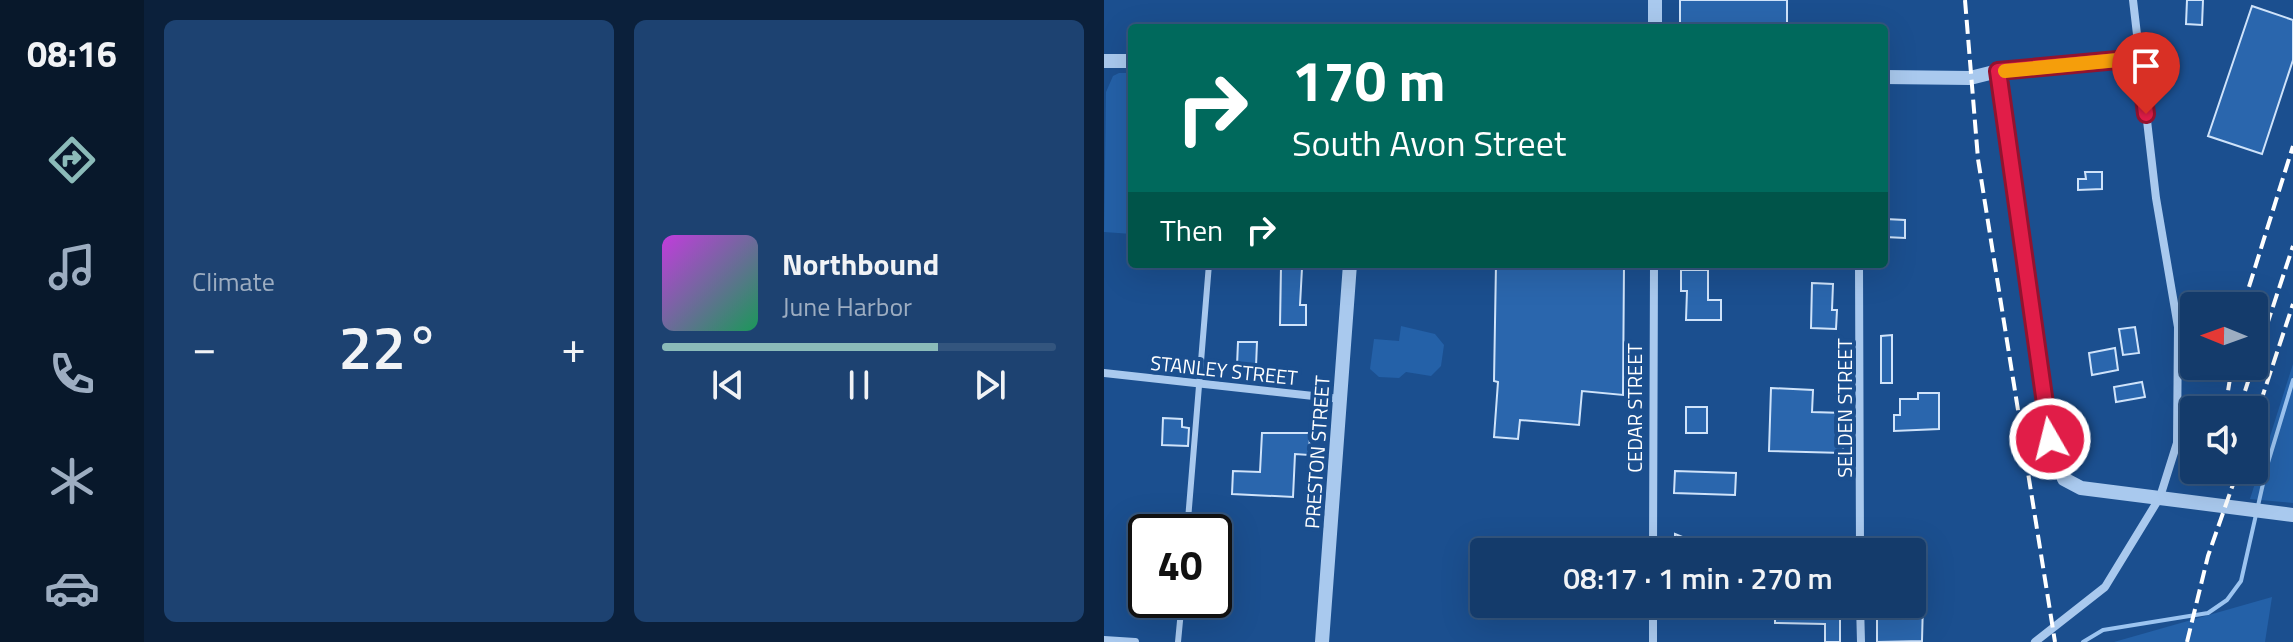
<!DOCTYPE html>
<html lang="en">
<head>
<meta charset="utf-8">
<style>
	:root { --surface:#143b6b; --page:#1d4271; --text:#f1f3f6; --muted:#9dadc1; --line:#33557e; --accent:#8bbbb9 }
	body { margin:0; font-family:"Titillium Web",sans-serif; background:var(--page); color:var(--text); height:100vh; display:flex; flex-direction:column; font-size:30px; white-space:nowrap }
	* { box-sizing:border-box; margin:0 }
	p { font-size:26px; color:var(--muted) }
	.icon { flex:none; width:44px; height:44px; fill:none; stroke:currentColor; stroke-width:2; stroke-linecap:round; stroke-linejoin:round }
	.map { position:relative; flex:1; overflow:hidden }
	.side { display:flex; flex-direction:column; gap:20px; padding:20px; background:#0b203b; width:960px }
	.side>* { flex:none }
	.banner { position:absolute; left:24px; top:24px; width:760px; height:244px; border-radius:8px; box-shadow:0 8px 32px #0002,0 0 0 2px var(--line); background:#00695c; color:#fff; overflow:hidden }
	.needle { width:52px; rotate:271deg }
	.buttons { position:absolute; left:1076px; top:292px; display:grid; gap:16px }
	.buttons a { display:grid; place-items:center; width:88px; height:88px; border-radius:8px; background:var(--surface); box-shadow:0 8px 32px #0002,0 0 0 2px var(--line); font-size:40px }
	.speed { position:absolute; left:24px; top:514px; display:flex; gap:16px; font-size:40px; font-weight:700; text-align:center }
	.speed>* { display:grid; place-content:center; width:104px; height:104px; border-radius:50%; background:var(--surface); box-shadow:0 8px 32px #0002,0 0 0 2px var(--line); line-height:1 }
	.speed .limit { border:4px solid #111; border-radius:12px; background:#fff; color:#111 }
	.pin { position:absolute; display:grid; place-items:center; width:68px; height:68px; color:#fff; margin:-82px -34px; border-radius:50% 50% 50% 0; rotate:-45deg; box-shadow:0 0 8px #0007 }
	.pin .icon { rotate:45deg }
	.me { position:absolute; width:88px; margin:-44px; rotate:352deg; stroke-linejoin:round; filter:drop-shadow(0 0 6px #0008) }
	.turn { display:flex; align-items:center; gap:28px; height:168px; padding:0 32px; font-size:36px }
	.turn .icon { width:104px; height:104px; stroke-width:2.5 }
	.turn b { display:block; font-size:56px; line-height:68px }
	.then { display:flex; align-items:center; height:76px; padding:0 32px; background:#0003; gap:16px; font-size:30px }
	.big { font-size:60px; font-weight:600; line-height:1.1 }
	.side .widget { flex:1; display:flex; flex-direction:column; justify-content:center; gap:12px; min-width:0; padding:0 28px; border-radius:12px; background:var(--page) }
	.song { display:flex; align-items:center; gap:24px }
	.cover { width:96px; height:96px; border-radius:12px; background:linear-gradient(135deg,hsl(290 70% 55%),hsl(150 70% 35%)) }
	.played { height:8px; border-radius:4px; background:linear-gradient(90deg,var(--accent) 70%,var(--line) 70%) }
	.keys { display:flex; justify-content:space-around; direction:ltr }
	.heat { display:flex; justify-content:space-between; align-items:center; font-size:44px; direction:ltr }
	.side .tiles { flex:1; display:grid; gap:20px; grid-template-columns:repeat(2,1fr) }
	.trip { position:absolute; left:366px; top:538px; width:456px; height:80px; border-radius:8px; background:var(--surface); box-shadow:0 8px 32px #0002,0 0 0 2px var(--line); font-weight:600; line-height:80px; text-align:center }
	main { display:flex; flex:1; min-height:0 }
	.tabs { display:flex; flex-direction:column; width:144px; justify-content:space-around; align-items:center; background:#08182b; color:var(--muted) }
	.tabs .icon { width:56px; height:56px }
	.tabs .selected { color:var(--accent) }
	.tabs b { font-size:36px; color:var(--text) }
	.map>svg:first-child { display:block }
	.green { fill:#2461a8 }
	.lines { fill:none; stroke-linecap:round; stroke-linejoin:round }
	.stream { stroke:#9cc4f0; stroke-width:4 }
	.building { fill:#2a66ad; stroke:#cfe3fa; stroke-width:2 }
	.service { stroke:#a9c9ee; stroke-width:6 }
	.minor { stroke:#a9c9ee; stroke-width:8 }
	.tertiary { stroke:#a9c9ee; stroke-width:14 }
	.rail { stroke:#fff; stroke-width:4; stroke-dasharray:14 6; stroke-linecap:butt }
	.route-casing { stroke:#92132f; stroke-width:20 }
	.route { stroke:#e11d48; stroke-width:14 }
	.slow { stroke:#f59e0b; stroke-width:14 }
	.labels { text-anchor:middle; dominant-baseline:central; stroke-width:8; stroke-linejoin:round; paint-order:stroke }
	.street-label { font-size:20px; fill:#fff; stroke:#1b4f8f }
</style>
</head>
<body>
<main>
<nav class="tabs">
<b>08:16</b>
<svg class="icon selected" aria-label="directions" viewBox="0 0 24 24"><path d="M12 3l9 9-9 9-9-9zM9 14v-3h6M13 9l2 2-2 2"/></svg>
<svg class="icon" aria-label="music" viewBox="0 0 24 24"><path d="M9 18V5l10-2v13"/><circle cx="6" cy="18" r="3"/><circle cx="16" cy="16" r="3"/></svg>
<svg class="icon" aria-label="phone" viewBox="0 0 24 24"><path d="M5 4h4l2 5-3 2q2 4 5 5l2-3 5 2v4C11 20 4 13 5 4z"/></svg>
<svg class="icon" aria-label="climate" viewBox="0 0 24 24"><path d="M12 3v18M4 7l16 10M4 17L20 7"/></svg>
<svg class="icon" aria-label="car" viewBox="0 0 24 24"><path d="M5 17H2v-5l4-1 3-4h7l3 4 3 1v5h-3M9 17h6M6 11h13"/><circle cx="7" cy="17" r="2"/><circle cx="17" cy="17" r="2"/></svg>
</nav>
<section class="side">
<div class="tiles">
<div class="widget"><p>Climate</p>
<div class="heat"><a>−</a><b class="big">22°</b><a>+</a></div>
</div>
<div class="widget">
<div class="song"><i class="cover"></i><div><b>Northbound</b><p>June Harbor</p></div></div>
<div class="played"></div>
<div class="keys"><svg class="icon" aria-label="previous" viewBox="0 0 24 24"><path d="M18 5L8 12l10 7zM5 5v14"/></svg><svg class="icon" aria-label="pause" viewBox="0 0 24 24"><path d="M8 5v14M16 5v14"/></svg><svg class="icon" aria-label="next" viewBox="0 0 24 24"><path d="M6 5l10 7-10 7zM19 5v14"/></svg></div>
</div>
</div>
</section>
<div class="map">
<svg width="1189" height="642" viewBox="0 0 1189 642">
	<rect width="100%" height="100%" fill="#1b4f8f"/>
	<g class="green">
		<path d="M15 73H28V234L0 232 2 92 9 76Z"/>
		<path d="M297 326 331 334 340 345 337 366 327 376 302 372 295 378 275 377 266 369 270 339 295 341Z"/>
		<path d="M1189 364V503L1146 499Z"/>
		<path d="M1168 597 1161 642H1010Z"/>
	</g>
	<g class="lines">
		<path class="stream" d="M979 642 999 630 1104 613 1123 600 1137 581 1163 466 1189 380"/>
	</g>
	<g class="building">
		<path d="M576 0H683V27L576 25Z"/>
		<path d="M1083 0H1099L1098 25 1082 24Z"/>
		<path d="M1148 6 1189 20V60L1158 154 1104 136Z"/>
		<path d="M981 172H998V189L974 190V179H982Z"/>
		<path d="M781 219 801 220V238L781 237Z"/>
		<path d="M392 264H520L519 395 478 391 475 425 416 420 414 439 390 437 394 382 390 381Z"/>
		<path d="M177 267 198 268 196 305H202V325H176Z"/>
		<path d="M577 270H604V300H617V320H582L583 291H577Z"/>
		<path d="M708 283 729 284 728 310H733L732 329 707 328Z"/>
		<path d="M1031 327 1035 353 1019 355 1015 329Z"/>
		<path d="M788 335V383H777V336Z"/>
		<path d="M134 342H153L152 367 133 366Z"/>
		<path d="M1011 348 1014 370 988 375 985 353Z"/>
		<path d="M1038 382 1041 397 1012 402 1010 387Z"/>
		<path d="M667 388 709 390 708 412 740 413 739 453 665 451Z"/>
		<path d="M814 393H835V429L790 431V415H796V399H814Z"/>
		<rect x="582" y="407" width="21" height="26"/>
		<path d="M59 418 78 419V427L85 428 84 446 58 445Z"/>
		<path d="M158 433H206L205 455 191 454 189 497 128 494 129 471 156 472Z"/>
		<path d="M571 471 632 473 631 495 570 493Z"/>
		<path d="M571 534 615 552H571Z"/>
		<path d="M819 602 818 641 773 642V604Z"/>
		<path d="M671 604H722V608H736V642H721V624L671 623Z"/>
	</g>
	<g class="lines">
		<g class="service">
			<path d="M83 532 105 264"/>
			<path d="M74 642 78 600"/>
		</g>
		<g class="minor">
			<path d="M894 71 1035 58"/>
			<path d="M755 264 756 552"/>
			<path d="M0 373 237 399"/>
			<path d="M549 552 550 264"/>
			<path d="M756 604 757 642"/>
			<path d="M0 640 31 642"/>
			<path d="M549 642V604"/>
			<path d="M931 642 1001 587 1056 497 1073 443 1074 327 1052 198 1029 0"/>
		</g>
		<g class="tertiary">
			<path d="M551 28V0"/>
			<path d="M0 61H28"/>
			<path d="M780 77 866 78 894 71 946 439 960 479 977 488 1189 515"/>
			<path d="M218 642 246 264"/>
		</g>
		<g class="rail">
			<path d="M861 0 874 159 951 642"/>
			<path d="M1139 306 1189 146"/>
			<path d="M1150 364 1189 246"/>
			<path d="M1121 410 1128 366"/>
			<path d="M1135 410 1149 366"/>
			<path d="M1150 422 1189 304"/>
			<path d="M1114 473 1115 470"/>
			<path d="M1083 642 1104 556 1134 470"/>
		</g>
	</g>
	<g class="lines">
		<g class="route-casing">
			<path id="route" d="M946 439 894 71 1035 58 1042 114"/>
		</g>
		<use href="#route" class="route"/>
		<path class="slow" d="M901 71 1014 60"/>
	</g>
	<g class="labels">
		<g class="street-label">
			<text transform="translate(120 370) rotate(6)">STANLEY STREET</text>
			<text transform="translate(530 408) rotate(-90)">CEDAR STREET</text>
			<text transform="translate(740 408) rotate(-90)">SELDEN STREET</text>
			<text transform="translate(213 452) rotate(-86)">PRESTON STREET</text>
		</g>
	</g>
</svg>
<div class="buttons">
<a><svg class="needle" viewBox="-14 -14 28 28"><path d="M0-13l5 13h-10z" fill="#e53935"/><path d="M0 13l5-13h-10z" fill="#9dadc1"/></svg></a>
<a><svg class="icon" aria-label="sound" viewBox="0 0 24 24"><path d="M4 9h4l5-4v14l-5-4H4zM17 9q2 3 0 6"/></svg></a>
</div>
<div class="speed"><div class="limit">40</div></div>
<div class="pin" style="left:1042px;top:114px;background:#d93025"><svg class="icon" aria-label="arrive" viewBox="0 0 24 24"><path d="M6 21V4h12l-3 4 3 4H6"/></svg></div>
<svg class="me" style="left:946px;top:439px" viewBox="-20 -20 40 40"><circle r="17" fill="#e11d48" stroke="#fff" stroke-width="3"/><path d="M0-11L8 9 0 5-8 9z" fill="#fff"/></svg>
<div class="trip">08:17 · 1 min · 270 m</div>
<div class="banner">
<div class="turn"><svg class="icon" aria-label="right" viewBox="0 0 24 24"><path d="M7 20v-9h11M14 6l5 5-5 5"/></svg><div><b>170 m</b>South Avon Street</div></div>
<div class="then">Then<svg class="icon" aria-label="right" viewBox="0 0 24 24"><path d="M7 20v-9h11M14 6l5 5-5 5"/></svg></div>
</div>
</div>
</main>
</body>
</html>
